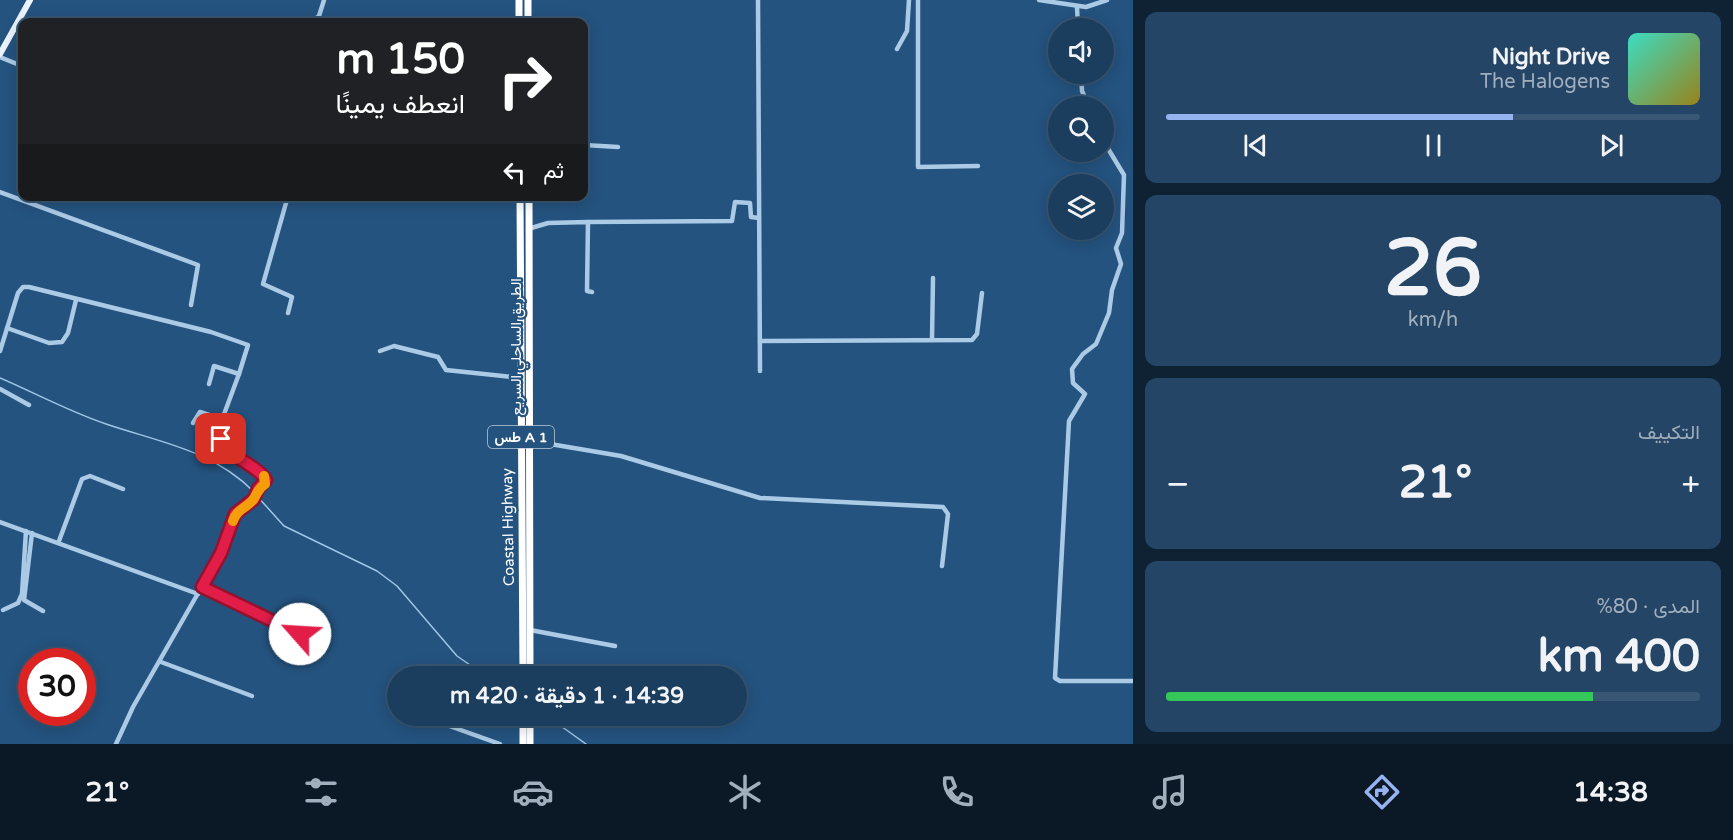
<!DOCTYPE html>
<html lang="ar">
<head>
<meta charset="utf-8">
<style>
	:root { --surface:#1b3e5f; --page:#244565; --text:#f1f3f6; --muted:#a0aebd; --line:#395774; --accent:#95b2f1 }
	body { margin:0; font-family:"Varela Round",Vazirmatn,sans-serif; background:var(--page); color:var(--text); direction:rtl; height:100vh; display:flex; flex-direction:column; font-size:22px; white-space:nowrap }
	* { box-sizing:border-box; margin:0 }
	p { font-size:20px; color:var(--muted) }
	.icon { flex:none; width:33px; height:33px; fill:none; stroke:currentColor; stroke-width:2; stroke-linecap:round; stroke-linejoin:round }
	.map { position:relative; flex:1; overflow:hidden; direction:ltr }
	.details { display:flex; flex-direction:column; gap:12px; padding:12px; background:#0f2234; width:600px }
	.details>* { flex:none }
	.top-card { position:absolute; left:18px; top:18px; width:570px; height:183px; border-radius:12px; box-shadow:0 3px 15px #0003,0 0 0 2px var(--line); direction:rtl; background:#202124; color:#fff; overflow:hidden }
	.buttons { position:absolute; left:1048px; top:18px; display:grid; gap:12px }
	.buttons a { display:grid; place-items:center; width:66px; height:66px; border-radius:50%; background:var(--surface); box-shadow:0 3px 15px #0003,0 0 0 2px var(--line); font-size:30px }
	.speed { position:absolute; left:18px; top:648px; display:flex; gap:12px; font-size:30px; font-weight:700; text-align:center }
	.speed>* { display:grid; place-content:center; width:78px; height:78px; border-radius:50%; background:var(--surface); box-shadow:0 3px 15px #0003,0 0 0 2px var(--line); line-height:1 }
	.speed .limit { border:9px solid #d22; background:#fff; color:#111 }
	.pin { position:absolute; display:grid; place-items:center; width:51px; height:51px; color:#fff; margin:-26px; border-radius:12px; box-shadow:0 3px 9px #0006 }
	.me { position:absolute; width:66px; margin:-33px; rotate:296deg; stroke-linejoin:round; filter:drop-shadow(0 0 4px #0008) }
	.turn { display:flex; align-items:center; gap:21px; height:126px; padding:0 24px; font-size:27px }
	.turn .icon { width:78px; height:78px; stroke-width:2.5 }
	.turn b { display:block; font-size:42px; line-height:51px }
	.then { display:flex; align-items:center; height:57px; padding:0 24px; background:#0003; gap:12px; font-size:22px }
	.big { font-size:45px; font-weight:700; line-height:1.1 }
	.details .widget { flex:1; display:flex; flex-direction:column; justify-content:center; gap:9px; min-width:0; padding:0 21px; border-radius:12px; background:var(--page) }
	.details .dial { align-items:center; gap:0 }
	.dial b { font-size:78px; line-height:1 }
	.song { display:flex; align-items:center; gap:18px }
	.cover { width:72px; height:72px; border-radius:9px; background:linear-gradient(135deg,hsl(170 70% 55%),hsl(50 70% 35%)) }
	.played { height:6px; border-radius:3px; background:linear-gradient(90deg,var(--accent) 65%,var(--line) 65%) }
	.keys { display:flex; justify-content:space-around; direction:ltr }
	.heat { display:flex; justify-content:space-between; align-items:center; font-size:33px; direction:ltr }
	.charge { height:9px; border-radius:4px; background:linear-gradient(90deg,#34c759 80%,var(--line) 0) }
	.trip { position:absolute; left:387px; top:666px; width:360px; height:60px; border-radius:30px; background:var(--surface); box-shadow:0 3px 15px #0003,0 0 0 2px var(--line); font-weight:700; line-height:60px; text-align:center; direction:rtl }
	.menu { display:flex; height:96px; justify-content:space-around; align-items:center; background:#0b1926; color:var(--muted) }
	.menu .icon { width:42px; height:42px }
	.menu .selected { color:var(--accent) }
	.menu b { font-size:27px; color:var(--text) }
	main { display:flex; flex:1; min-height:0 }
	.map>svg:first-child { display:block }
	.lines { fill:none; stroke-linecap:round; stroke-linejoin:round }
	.stream { stroke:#9ec6e7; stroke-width:1.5 }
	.minor { stroke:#aacae6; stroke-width:4.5 }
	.major { stroke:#ebf3fd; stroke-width:6 }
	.highway { stroke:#fff; stroke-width:7 }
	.route-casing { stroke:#92132f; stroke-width:15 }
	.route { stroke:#e11d48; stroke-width:10 }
	.slow { stroke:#f59e0b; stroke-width:10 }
	.labels { text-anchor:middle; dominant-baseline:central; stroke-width:4.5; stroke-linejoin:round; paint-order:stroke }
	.shield { fill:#24537f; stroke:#bdcbd9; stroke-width:1.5 }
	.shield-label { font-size:14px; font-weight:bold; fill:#fff }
	.street-label { font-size:15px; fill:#fff; stroke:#24537f }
</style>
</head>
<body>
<main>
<section class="details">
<div class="widget">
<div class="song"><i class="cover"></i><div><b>Night Drive</b><p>The Halogens</p></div></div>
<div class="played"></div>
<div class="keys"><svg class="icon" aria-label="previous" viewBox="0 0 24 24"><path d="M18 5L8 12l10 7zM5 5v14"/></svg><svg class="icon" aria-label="pause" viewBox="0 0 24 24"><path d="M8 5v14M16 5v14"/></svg><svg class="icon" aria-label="next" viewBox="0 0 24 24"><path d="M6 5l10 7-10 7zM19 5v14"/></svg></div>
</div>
<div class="widget dial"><b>26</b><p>km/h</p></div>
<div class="widget"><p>التكييف</p>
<div class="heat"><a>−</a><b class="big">21°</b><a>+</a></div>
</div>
<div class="widget"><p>المدى · 80%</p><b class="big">400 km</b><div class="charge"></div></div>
</section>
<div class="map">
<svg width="1133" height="744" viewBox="0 0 1133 744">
	<rect width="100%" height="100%" fill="#24537f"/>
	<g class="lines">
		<g class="stream">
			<path d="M0 378C35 393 70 412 106 424 159 442 213 450 254 492"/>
			<path d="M257 496 284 526 377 571 397 586 457 656 486 676"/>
			<path d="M547 716 586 744"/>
		</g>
		<g class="minor">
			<path d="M758 0 760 371"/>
			<path d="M918 0V167L978 166"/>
			<path d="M1039 0 1086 7 1107 0"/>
			<path d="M1077 7 1078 28"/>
			<path d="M312 22 319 16 324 0"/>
			<path d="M897 49 907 31 909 0"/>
			<path d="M0 57 22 66"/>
			<path d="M1081 74 1082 91 1089 106"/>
			<path d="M1104 142 1124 175 1122 233 1116 248 1121 264 1112 290 1109 313 1096 344 1083 354 1072 369 1073 383 1085 394 1069 421 1055 678 1060 681H1133"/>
			<path d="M584 145 618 147"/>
			<path d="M0 192 198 265 191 305"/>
			<path d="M588 222 732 221 735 202 750 203 751 217 759 218"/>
			<path d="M528 229 548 223 588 222 587 291 592 292"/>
			<path d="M288 313 292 297 263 284 288 196"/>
			<path d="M7 328 49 343 62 342 68 333 76 300"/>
			<path d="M932 340 933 278"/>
			<path d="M760 341 972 340 977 334 982 293"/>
			<path d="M0 351 18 293 23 287H29L211 332 248 345 239 374 214 366 209 384"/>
			<path d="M380 351 394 346 438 357 446 370 521 378"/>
			<path d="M0 389 29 405"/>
			<path d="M193 423 200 412 221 419 223 417 239 374"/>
			<path d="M530 438 556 445 621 456 760 498 943 507 948 514 942 566"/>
			<path d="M0 522 198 594"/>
			<path d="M32 533 24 600 43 611"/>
			<path d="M59 541 82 479 90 476 123 489"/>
			<path d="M202 587 300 634"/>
			<path d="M3 610 18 603 22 594 26 531"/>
			<path d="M530 630 615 646"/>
			<path d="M161 662 252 696"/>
			<path d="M430 719 500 744"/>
			<path d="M116 744 133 707 221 553 235 514 254 499 258 489 266 480 258 470 221 443 228 419"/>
		</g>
		<path class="major" d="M0 54 30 0"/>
		<g class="highway">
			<path d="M519 22V0"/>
			<path d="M528 22V0"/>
			<path d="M520 196 523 676"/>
			<path d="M529 196 530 676"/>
			<path d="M523 716V744"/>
			<path d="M530 716V744"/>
		</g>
	</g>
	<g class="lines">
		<g class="route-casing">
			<path id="route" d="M221 439C222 454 258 465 266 480L258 489 254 499 235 514 221 553 202 587 300 634"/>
		</g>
		<use href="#route" class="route"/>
		<path class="slow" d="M233 521C237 509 245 509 253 500 258 493 257 489 265 484L264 476"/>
	</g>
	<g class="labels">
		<rect class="shield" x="488" y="426" width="66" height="22" rx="4.5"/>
		<g class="shield-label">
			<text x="521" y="437">طس A 1</text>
		</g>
		<g class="street-label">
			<text transform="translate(516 347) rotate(-90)">الطريق الساحلي السريع</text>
			<text transform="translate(508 527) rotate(-91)">Coastal Highway</text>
		</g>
	</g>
</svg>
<div class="buttons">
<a><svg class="icon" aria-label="sound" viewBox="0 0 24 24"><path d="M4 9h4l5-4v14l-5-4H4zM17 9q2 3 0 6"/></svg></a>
<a><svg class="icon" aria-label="search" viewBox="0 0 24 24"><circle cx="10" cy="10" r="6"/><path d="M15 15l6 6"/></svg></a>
<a><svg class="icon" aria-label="layers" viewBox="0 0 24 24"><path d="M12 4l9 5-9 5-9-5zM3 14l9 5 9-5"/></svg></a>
</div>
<div class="speed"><div class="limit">30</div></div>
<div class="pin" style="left:221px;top:439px;background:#d93025"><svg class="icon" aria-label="arrive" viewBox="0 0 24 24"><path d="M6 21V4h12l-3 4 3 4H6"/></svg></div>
<svg class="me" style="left:300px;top:634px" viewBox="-20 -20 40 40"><circle r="19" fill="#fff"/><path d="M0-13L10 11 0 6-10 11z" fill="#e11d48"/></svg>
<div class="trip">14:39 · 1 دقيقة · 420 m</div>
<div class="top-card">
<div class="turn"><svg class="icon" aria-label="right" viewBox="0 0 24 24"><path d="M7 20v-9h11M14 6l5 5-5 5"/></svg><div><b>150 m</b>انعطف يمينًا</div></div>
<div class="then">ثم<svg class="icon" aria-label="left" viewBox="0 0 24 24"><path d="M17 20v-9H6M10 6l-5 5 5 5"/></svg></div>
</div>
</div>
</main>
<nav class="menu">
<b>14:38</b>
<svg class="icon selected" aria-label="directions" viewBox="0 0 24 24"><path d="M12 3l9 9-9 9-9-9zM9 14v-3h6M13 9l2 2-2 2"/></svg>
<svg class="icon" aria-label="music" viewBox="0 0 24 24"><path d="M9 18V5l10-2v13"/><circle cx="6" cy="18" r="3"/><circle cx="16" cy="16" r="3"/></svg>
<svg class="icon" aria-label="phone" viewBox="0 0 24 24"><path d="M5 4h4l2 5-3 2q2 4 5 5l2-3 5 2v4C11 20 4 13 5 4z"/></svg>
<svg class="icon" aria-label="climate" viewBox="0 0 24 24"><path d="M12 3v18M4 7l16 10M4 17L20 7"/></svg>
<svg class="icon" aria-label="car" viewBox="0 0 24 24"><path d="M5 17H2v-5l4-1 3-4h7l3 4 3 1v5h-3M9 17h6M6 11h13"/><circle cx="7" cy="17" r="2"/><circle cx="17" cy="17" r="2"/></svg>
<svg class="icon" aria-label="filters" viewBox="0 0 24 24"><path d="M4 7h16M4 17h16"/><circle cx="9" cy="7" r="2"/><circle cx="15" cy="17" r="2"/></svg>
<b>21°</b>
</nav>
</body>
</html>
